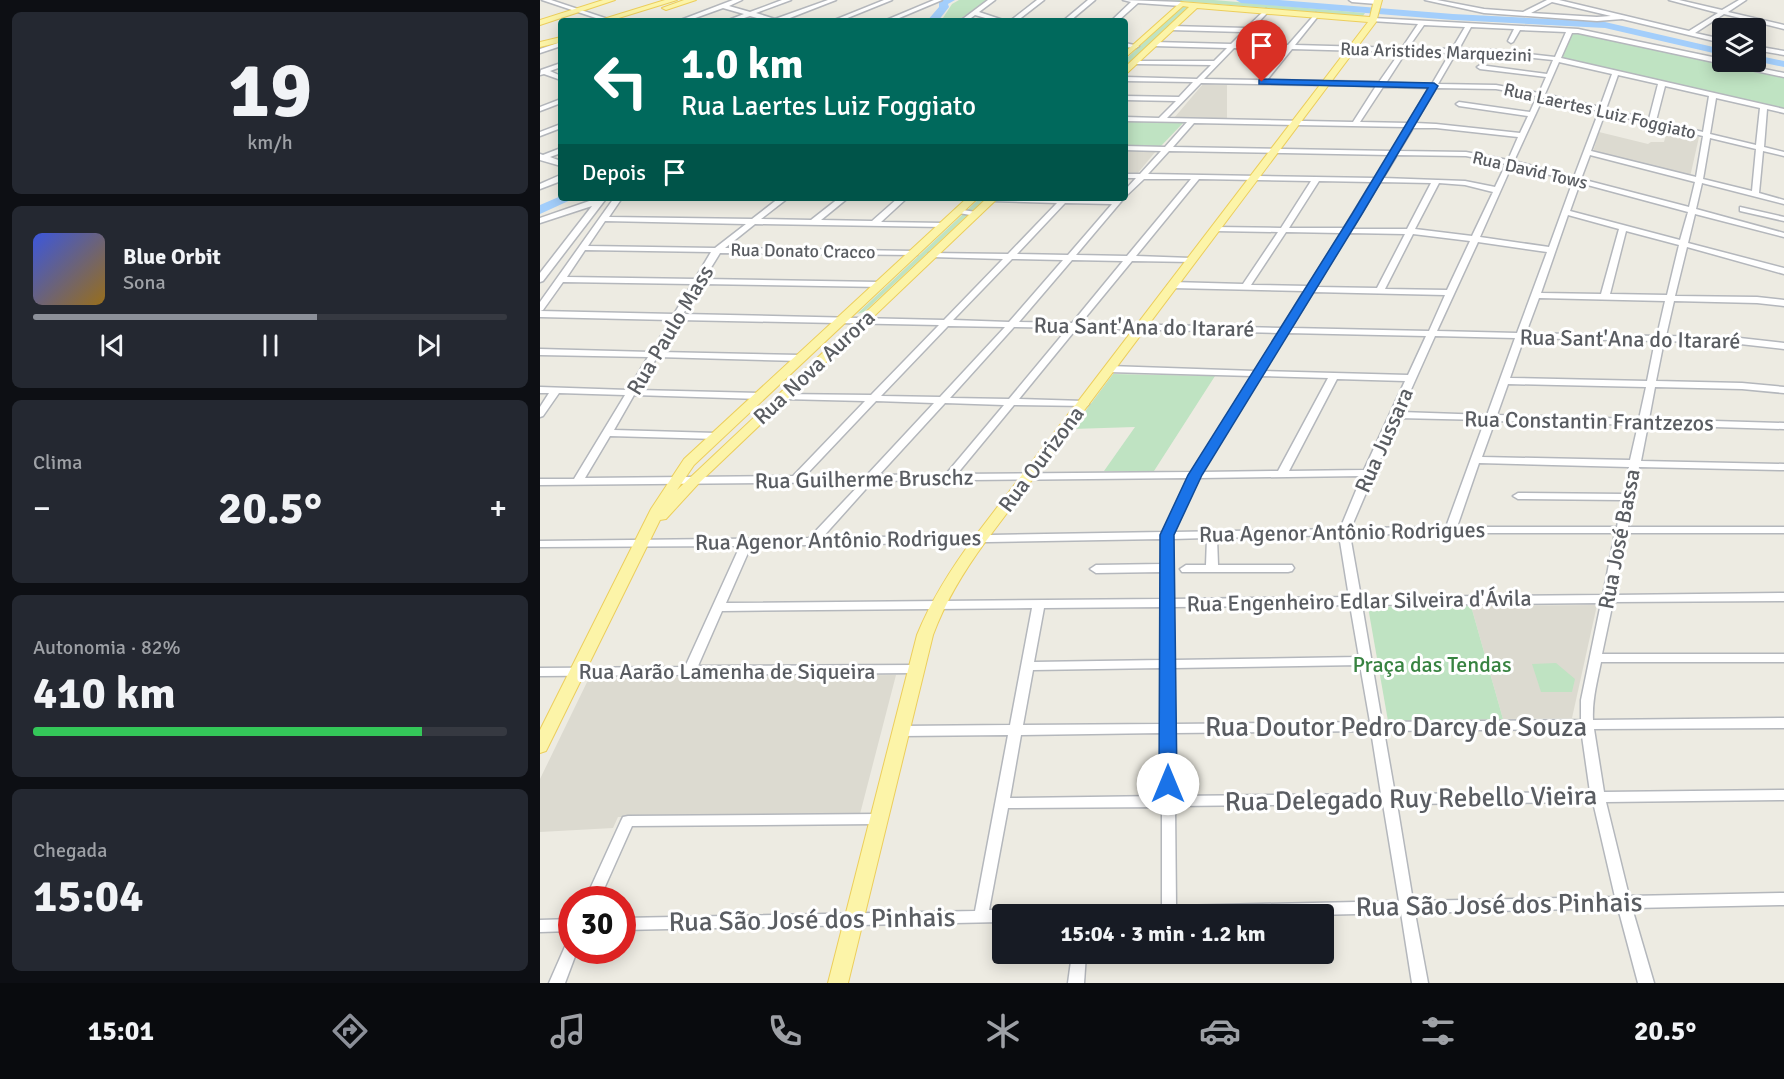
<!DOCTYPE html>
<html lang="pt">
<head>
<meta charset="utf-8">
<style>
	:root { --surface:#171b24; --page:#242831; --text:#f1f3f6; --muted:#9ea1a6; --line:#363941; --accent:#8c9099 }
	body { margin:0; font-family:Signika,sans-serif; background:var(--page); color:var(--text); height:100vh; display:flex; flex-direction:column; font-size:22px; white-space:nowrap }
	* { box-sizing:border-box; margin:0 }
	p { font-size:20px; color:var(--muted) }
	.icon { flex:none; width:33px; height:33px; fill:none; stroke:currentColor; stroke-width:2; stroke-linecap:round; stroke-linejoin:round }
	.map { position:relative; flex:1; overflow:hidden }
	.panel { display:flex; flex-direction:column; gap:12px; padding:12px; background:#0d0f14; width:540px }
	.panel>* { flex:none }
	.top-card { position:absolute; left:18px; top:18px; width:570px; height:183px; border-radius:6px; box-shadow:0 3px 15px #0003; background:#00695c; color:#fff; overflow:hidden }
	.buttons { position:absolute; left:1172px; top:18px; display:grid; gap:12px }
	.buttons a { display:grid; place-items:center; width:54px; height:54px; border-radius:6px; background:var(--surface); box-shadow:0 3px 15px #0003; font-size:30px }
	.speed { position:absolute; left:18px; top:886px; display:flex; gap:12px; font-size:30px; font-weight:700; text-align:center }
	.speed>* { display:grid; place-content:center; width:78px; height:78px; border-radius:50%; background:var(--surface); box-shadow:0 3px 15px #0003; line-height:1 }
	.speed .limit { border:9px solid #d22; background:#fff; color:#111 }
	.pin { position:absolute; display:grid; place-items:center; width:51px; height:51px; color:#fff; margin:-62px -26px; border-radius:50% 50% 50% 0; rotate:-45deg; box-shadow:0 0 6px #0007 }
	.pin .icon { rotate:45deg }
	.me { position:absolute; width:66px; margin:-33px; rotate:0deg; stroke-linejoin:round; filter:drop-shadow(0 0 4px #0008) }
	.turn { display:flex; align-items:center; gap:21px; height:126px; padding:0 24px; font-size:27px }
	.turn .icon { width:78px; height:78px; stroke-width:2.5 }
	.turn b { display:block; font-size:42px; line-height:51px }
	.then { display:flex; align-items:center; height:57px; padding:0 24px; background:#0003; gap:12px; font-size:22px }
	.big { font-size:45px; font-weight:700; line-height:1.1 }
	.panel .widget { flex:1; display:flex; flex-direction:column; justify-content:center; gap:9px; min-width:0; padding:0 21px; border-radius:9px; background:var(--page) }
	.panel .dial { align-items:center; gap:0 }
	.dial b { font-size:78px; line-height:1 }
	.song { display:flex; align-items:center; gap:18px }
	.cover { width:72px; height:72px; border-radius:9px; background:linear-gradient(135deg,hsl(230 70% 55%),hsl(40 70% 35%)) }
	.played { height:6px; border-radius:3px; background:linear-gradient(90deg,var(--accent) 60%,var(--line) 60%) }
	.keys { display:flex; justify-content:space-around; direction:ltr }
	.heat { display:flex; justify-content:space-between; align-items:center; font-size:33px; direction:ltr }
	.charge { height:9px; border-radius:4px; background:linear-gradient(90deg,#34c759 82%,var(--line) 0) }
	.trip { position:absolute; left:452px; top:904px; width:342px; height:60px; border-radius:6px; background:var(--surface); box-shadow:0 3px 15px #0003; font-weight:700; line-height:60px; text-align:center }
	.menu { display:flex; height:96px; justify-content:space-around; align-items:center; background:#090b0e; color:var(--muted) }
	.menu .icon { width:42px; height:42px }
	.menu .current { color:var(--accent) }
	.menu b { font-size:27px; color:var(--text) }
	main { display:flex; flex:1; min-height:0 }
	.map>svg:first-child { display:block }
	.education { fill:#dcdad0 }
	.green { fill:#bfe3c2 }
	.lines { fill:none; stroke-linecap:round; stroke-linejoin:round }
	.river { fill:#a3cefb; fill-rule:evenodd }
	.minor-casing { stroke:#b4b7bc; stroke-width:3 }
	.major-casing { stroke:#ecce5c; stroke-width:2 }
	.minor { fill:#fff; fill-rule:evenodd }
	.major { fill:#fcf4a8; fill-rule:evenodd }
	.route { fill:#1a73e8; stroke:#114b97; stroke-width:1.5 }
	.labels { text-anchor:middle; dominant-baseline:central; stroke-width:6; stroke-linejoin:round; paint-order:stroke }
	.far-street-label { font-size:18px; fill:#5a5d62; stroke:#fff }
	.street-label { font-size:22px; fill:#5a5d62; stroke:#fff }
	.park-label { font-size:22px; fill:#388341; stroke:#fff }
	.near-street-label { font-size:27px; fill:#5a5d62; stroke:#fff }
</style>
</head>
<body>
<main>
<section class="panel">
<div class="widget dial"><b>19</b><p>km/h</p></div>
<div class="widget">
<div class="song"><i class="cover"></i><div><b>Blue Orbit</b><p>Sona</p></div></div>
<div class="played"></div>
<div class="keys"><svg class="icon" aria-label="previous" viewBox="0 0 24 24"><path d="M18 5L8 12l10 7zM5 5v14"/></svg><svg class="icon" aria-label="pause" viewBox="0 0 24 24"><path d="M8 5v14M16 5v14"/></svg><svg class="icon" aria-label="next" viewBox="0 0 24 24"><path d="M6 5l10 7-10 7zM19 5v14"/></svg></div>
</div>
<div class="widget"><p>Clima</p>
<div class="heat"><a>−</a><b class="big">20.5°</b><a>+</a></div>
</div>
<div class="widget"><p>Autonomia · 82%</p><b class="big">410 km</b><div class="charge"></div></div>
<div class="widget"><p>Chegada</p><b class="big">15:04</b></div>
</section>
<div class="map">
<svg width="1244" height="983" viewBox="0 0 1244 983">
	<rect width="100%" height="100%" fill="#edebe2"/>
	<g class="education">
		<path d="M663 84H687V119L634 118Z"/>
		<path d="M1127 130 1159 137 1150 177 1053 152 1059 132 1108 144 1111 142H1124Z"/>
		<path d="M585 151H616L597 174H585Z"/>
		<path d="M1057 605 1032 718 963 719 931 606Z"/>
		<path d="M356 675 320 814 78 817 73 828 0 832V779L49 678Z"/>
	</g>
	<g class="green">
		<path d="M419 0H447L417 21H401L412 4Z"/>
		<path d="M626 0H674L825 13 823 16Z"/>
		<path d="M641 7H649L585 68V60Z"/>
		<path d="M1032 32 1073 38 1244 76V110L1020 59Z"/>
		<path d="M585 120 645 121 621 146H585Z"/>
		<path d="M440 198H446L324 312 317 314Z"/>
		<path d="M573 374 675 376 614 471H564L595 427 532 429Z"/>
		<path d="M931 606 963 719 848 721 828 607Z"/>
		<path d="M1016 663 1035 679 1032 692H1001L992 664Z"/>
	</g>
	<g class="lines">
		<g class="river">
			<path d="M399 0H415L408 4 409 7 398 21H387L399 7Z"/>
			<path d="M696 0H739L913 14 1065 22 1182 49V55L1065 28 913 20 701 3Z"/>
			<path d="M1215 55 1244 61V67L1215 61Z"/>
			<path d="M21 196V198H35L0 214V205Z"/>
		</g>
		<g class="minor-casing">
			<g id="minor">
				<path d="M2 0H11L74 21H65Z"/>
				<path d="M193 0H202L189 6 210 12 242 0H251L216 13 235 19 288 0H296L242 21H228L210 16 195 21H186L204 14 183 8 147 21H138Z"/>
				<path d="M344 0H352L300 21H292Z"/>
				<path d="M394 0H402L352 21H344Z"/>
				<path d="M448 0H455L439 12 466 21H456L435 15 427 21H420Z"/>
				<path d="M497 0H504L477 21H470Z"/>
				<path d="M548 0H555L530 21H523Z"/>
				<path d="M583 0 641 2 644 4 641 6 598 3 578 21H571L591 2Z"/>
				<path d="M809 0H834L840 2 837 4 812 2Z"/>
				<path d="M885 0H897L944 9 983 12 1007 0H1019L1149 31 1178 13 1129 0H1139L1182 10 1199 0H1206L1188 12 1244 25V29L1184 14 1155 33 1182 39V43L1082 19 1057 21 944 13ZM1012 2 1071 16 1057 17 991 13Z"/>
				<path d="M726 9 729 11 728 12 698 44 748 45 776 13 779 15 755 45 862 48 878 24 831 21 830 20 833 18 1038 29 1182 59V62H1190L1244 73V77L1038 33H1032L1021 58 1244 109V113L1227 109 1224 147 1244 152V156L1223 151 1219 193 1244 200V204L1162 183 1156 209 1244 233V237L1155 214 1148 243 1244 268V274L1147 247 1135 296 1217 297 1244 300V306L1217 303 1134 301 1126 336 1191 337 1244 343V349L1191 343 1124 341 1116 381 1202 383 1244 387V393L1202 389 1115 387 1109 419 1244 423V429L1108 425 1101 461 1244 464V470L1099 467 1088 527H1244V533H1086L1074 595 1244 593V601L1073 602 1062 654H1244V662H1061C1057 682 1052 700 1053 720L1244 718V728L1054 729 1064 792 1244 790V800L1066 802 1089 896 1244 893V905L1092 908 1114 983H1098L1078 908 875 913 888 983H872L861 913 773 915H486L488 911 493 909 622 906V807L468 808 449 910H462L467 912 469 915H462V922L82 930V918L435 911 468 735 361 736 356 734 355 731 356 728 361 726 470 725 492 608 182 611 158 666 375 665 379 666 381 669 379 672 375 673 0 676V668L145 667 200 546 0 547V541L269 538 322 482 0 485V479H34L85 395 19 393 3 416 0 417V407L9 393H0V387L88 390 108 357 0 355V349L111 352 131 320 0 317V311L134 314 152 284 23 282 3 310 0 311V302L74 198H82L69 217 212 219 239 198H248L221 219 271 220 299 198H308L281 220 332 221 358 198H367L341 222 404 223 408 225 404 227 215 224 185 248 374 251 378 253 377 255 180 253 164 279 339 282 342 283V287L161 284 143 314 404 320 463 259 392 257 388 255 389 253 468 254 517 203 451 201H448V198L576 200 578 198H585V190L596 178H585V174H600L621 151 585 150V146L625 147 647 122 585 121V117L619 118 636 101 585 100V96L639 97 653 82 585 81V77L657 79 671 65 596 64 594 63V61H674L687 48 614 46 611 44 614 42 691 44 703 32 631 30 628 28 631 26 706 28ZM884 25 925 27 912 49 868 48ZM931 27 974 29 968 41 971 43 973 42 980 30 1026 32 1015 57 954 50 919 49ZM694 48 745 49 720 80 664 79ZM752 49 860 52 839 82 727 80ZM866 52 910 53 892 84 846 83ZM916 53 954 54 1013 60 1007 74 940 65 937 67 940 69 1006 77 999 93 956 85 898 84ZM1019 62 1072 74 1060 107 1005 94ZM1078 75 1118 84 1109 119 1066 109ZM661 83 836 86 813 122 627 118ZM1125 86 1169 96 1163 132 1116 121ZM843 87 889 88 868 123 820 122ZM896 88 956 89 997 96 990 112 919 102 916 104 919 106 988 116 980 133 896 124 875 123ZM1003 98 1059 111 1034 177 974 161ZM1176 98 1220 108 1216 145 1170 134ZM1065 113 1163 136 1156 177 1051 151ZM654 123 866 127 852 151 633 147ZM873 128H896L978 137 968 160 926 152 859 151ZM1170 138 1216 149 1212 191 1163 179ZM629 151 850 155 835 178 608 174ZM857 155 926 156 966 164 955 187 925 181 843 178ZM1050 155 1155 182 1149 207 1041 179ZM972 165 1033 181 1009 247 940 237ZM604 179H651L587 256 536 255 585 197ZM659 179 771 181 741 228 675 227 671 229 675 231 738 232 703 284 632 282 628 285 632 288 764 291 742 328 541 323 592 261 654 262V258H651L596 256ZM779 181 832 182 804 228H749ZM840 182 891 183 867 229H812ZM899 183 925 185 953 192 932 236 875 229ZM1040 183 1148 212 1140 240 1030 211ZM525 203 572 204 528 255 477 254ZM1028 215 1079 229 1061 294 1001 293ZM65 221 206 224 175 248 48 246ZM1086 231 1139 245 1127 295 1070 294ZM746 232 801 233 768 286 711 285ZM809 233 865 234 837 288 776 287ZM873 234 930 241 907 290 845 289ZM938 242 1007 252 977 333 897 331ZM45 250 171 252 155 279 27 277ZM472 259 523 260 469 322 413 320ZM532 260 583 261 532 323 479 322ZM773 292 905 295 889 331 751 328ZM999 298 1125 301 1117 336 986 333ZM139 320 399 325 331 395 240 394 238 396 243 399 325 401 253 476 45 478 70 436 176 439 181 436 176 433 74 430 94 395 220 399 225 396 220 393 98 390 117 357 260 361 265 358 260 355 120 352ZM408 326 465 327 400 397 341 396ZM474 327 528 328 469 399 410 398ZM537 328 739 333 715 371 569 366 564 369 569 372 712 376 652 472 417 474 474 405 547 406 549 404 544 401 479 399ZM747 333 886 336 868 375 724 371ZM895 336 975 338 947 415 861 412ZM984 338 1115 341 1107 381 970 378ZM721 376 788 378 738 471 662 472ZM797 379 865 381 824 470 749 471ZM968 384 1106 387 1099 419 957 415ZM336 401 394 403 327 475 265 476ZM405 403 464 405 406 474 339 475ZM858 418 945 420 906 527 811 528ZM955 421 1098 425 1090 460 942 457ZM939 463 1089 467 1084 494 978 493 973 496 978 499 1082 500 1077 527H917ZM822 476 800 529 634 532 659 478ZM648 478 623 532 282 538 333 481ZM910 533H1075L1063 595 821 597 810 535ZM799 535 809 597 633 599 632 539 667 538 666 565H646L640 569 642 572H748L752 571 754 568 752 565H678L677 538ZM622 539V564L556 565 550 569 556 573 622 572V599L186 603 211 546ZM1061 603 1041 700V720L842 722 822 605ZM810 605 819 657 634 660 633 607ZM622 607V660L494 662 504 608ZM820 665 830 722 634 724V668ZM622 668V724L483 725 493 670ZM1041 729 1050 792 855 794 844 731ZM831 731 841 794 635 796 634 733ZM622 733V796L470 798 481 735ZM1053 802 1075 897 873 901 857 804ZM843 804 859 901 636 906 635 806Z"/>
				<path d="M21 42V46L0 53V49Z"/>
				<path d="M585 43 599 46 596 48 585 47Z"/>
				<path d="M1215 46 1244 51V55L1215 50Z"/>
				<path d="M21 63V67L10 71 21 76V80L4 74 0 75 1 70Z"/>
				<path d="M21 99V103L0 111V107Z"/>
				<path d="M21 124V128L0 136V132Z"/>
				<path d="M21 148V153L10 157 21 161V166L0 160V154L3 155Z"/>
				<path d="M18 176H21V181L0 189V184Z"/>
				<path d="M58 198H62L65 200 3 281 0 282V273L52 206 0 223V218Z"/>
				<path d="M1200 207 1244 217V221L1200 211Z"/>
				<path d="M416 209 436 212 440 214 436 216 419 213H416Z"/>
				<path d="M338 814 343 815 345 819 343 823 338 824 92 826 59 900H45L81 821 83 817 88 816Z"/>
				<path d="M32 919V931L0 932V920Z"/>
				<path d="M32 940V951H37L25 983H9L27 942Z"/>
				<path d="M532 954H546L544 983H528Z"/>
			</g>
		</g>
		<g class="major-casing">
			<g id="major">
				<path d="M63 0H75L0 25V20Z"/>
				<path d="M125 0H137L69 21H57Z"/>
				<path d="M144 0H156L126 10 122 8Z"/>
				<path d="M834 0H842L836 22 446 541C424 571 406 600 393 635L308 983H288L377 635C392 598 412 567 436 535L828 22 657 8 585 75V67L649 7 643 6 585 58V52L641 2 830 17Z"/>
				<path d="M21 37V42L0 47V42Z"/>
				<path d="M427 198H438L154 465 137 490 447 198H458L159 483 126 519 120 520 8 747 6 751 0 753V730L111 509 144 459Z"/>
			</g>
		</g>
		<use href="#minor" class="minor"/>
		<use href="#major" class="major"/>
	</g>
	<path class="route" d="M722 79 894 83 898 86 822 214 662 475 634 535 637 784 634 789 628 790 622 789 619 784 620 535 648 475 812 214 888 88 719 84V80Z"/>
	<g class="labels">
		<g class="far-street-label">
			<text transform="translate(896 52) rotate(2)">Rua Aristides Marquezini</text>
			<text transform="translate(1060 111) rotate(13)">Rua Laertes Luiz Foggiato</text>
			<text transform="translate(990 170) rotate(13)">Rua David Tows</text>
			<text transform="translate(263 251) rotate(1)">Rua Donato Cracco</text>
		</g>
		<g class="street-label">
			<text transform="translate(604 327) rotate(1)">Rua Sant'Ana do Itararé</text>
			<text transform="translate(130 330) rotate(-59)">Rua Paulo Mass</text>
			<text transform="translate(1090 339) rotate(1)">Rua Sant'Ana do Itararé</text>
			<text transform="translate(274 367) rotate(-43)">Rua Nova Aurora</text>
			<text transform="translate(1049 421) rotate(1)">Rua Constantin Frantzezos</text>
			<text transform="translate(844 440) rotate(-66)">Rua Jussara</text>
			<text transform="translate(501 459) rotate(-53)">Rua Ourizona</text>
			<text transform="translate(324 479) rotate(-1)">Rua Guilherme Bruschz</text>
			<text transform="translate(802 532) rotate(-1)">Rua Agenor Antônio Rodrigues</text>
			<text transform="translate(1079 539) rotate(-79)">Rua José Bassa</text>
			<text transform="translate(298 540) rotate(-1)">Rua Agenor Antônio Rodrigues</text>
			<text transform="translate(819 601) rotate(-1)">Rua Engenheiro Edlar Silveira d'Ávila</text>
			<text x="187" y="671">Rua Aarão Lamenha de Siqueira</text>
		</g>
		<g class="park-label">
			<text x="892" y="664">Praça das Tendas</text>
		</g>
		<g class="near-street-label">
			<text x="856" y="727">Rua Doutor Pedro Darcy de Souza</text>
			<text transform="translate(871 799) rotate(-1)">Rua Delegado Ruy Rebello Vieira</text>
			<text transform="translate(959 905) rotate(-1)">Rua São José dos Pinhais</text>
			<text transform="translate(272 920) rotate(-1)">Rua São José dos Pinhais</text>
		</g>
	</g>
</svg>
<div class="buttons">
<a><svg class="icon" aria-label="layers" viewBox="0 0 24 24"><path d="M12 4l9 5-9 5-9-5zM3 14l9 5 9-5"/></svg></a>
</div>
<div class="speed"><div class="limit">30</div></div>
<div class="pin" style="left:722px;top:82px;background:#d93025"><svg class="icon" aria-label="arrive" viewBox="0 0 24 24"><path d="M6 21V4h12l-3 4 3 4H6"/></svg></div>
<svg class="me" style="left:628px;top:784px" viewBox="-20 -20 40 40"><circle r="19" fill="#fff"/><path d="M0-13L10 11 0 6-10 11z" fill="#1a73e8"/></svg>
<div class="trip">15:04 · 3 min · 1.2 km</div>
<div class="top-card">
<div class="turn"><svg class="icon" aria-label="left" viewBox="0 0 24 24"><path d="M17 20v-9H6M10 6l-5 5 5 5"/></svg><div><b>1.0 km</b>Rua Laertes Luiz Foggiato</div></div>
<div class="then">Depois<svg class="icon" aria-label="arrive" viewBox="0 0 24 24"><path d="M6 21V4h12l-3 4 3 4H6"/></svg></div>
</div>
</div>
</main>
<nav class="menu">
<b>15:01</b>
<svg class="icon current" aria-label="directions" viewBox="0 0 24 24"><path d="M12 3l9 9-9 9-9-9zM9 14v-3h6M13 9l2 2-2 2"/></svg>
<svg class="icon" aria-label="music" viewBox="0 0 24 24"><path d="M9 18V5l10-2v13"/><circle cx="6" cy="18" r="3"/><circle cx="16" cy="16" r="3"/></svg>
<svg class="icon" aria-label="phone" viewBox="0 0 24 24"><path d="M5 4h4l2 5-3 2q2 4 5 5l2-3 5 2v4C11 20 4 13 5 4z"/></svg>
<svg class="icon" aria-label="climate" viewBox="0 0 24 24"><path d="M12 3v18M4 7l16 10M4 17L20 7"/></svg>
<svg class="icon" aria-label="car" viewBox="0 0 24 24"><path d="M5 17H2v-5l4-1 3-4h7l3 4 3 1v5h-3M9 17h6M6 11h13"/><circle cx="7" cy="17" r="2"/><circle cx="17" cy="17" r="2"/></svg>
<svg class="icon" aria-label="filters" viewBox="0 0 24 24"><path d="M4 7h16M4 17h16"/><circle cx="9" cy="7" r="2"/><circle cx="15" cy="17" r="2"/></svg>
<b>20.5°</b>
</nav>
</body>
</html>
